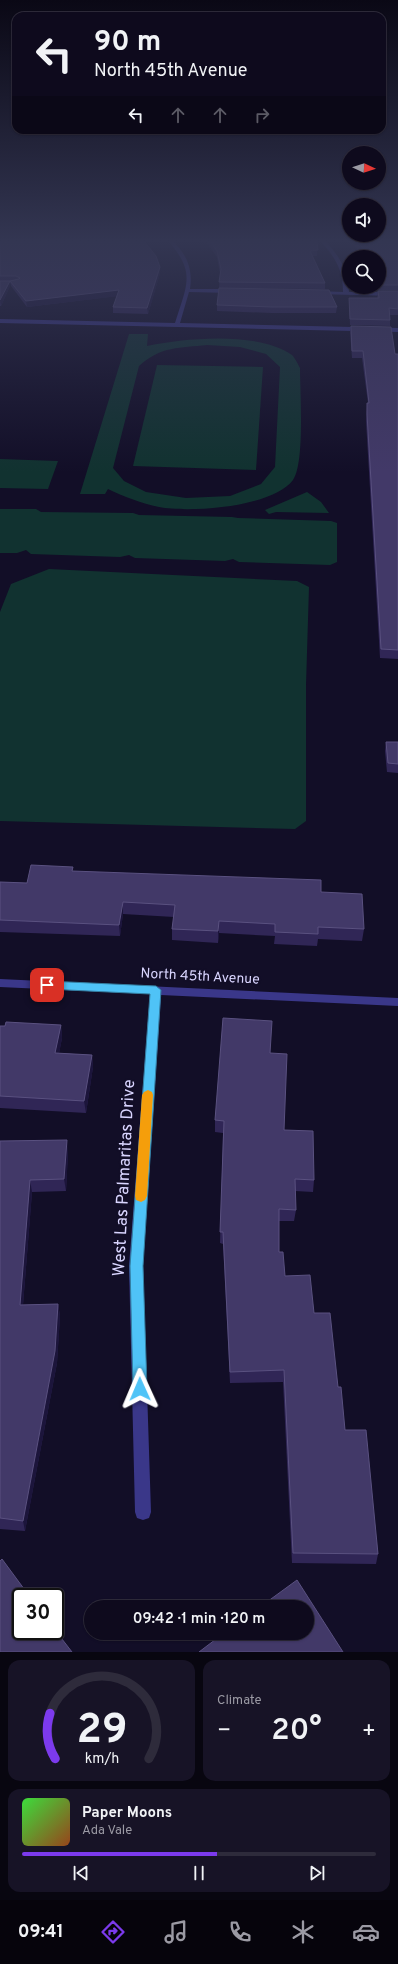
<!DOCTYPE html>
<html lang="en">
<head>
<meta charset="utf-8">
<style>
	:root { --surface:#0e0a1d; --page:#171326; --text:#f1f3f6; --muted:#9b9aa4; --line:#2e2b3b; --accent:#7c3aed }
	body { margin:0; font-family:Overpass,sans-serif; background:var(--page); color:var(--text); height:100vh; display:flex; flex-direction:column; font-size:15px; white-space:nowrap }
	* { box-sizing:border-box; margin:0 }
	p { font-size:13px; color:var(--muted) }
	.icon { flex:none; width:22px; height:22px; fill:none; stroke:currentColor; stroke-width:2; stroke-linecap:round; stroke-linejoin:round }
	.map { position:relative; height:1652px; overflow:hidden }
	.panel { display:flex; flex-direction:column; gap:8px; padding:8px; background:#080610; flex:1 }
	.panel>* { flex:none }
	.banner { position:absolute; left:12px; top:12px; width:374px; height:122px; border-radius:12px; box-shadow:0 1px 3px #0004,0 0 0 1px var(--line); background:#0e0a1d; color:var(--text); overflow:hidden }
	.needle { width:26px; rotate:94deg }
	.buttons { position:absolute; left:342px; top:146px; display:grid; gap:8px }
	.buttons a { display:grid; place-items:center; width:44px; height:44px; border-radius:50%; background:var(--surface); box-shadow:0 1px 3px #0004,0 0 0 1px var(--line); font-size:20px }
	.speed { position:absolute; left:12px; top:1588px; display:flex; gap:8px; font-size:20px; font-weight:700; text-align:center }
	.speed>* { display:grid; place-content:center; width:52px; height:52px; border-radius:50%; background:var(--surface); box-shadow:0 1px 3px #0004,0 0 0 1px var(--line); line-height:1 }
	.speed .limit { border:2px solid #111; border-radius:6px; background:#fff; color:#111 }
	.pin { position:absolute; display:grid; place-items:center; width:34px; height:34px; color:#fff; margin:-17px; border-radius:8px; box-shadow:0 2px 6px #0006 }
	.me { position:absolute; width:44px; margin:-22px; rotate:359deg; stroke-linejoin:round; filter:drop-shadow(0 0 3px #0008) }
	.turn { display:flex; align-items:center; gap:14px; height:84px; padding:0 16px; font-size:18px }
	.turn .icon { width:52px; height:52px; stroke-width:2.5 }
	.turn b { display:block; font-size:28px; line-height:34px }
	.lanes { display:flex; align-items:center; height:38px; padding:0 16px; background:#0003; justify-content:center; gap:20px; direction:ltr }
	.lanes .off { opacity:.35 }
	.big { font-size:30px; font-weight:600; line-height:1.1 }
	.panel .tile { flex:1; display:flex; flex-direction:column; justify-content:center; gap:6px; min-width:0; padding:0 14px; border-radius:12px; background:var(--page) }
	.panel .dial { align-items:center; gap:0 }
	.dial svg { height:104px; overflow:visible; fill:none; stroke:var(--line); stroke-width:7; stroke-linecap:round; text-anchor:middle }
	.dial text { fill:var(--text); stroke:none }
	.song { display:flex; align-items:center; gap:12px }
	.cover { width:48px; height:48px; border-radius:6px; background:linear-gradient(135deg,hsl(120 70% 55%),hsl(20 70% 35%)) }
	.played { height:4px; border-radius:2px; background:linear-gradient(90deg,var(--accent) 55%,var(--line) 55%) }
	.keys { display:flex; justify-content:space-around; direction:ltr }
	.heat { display:flex; justify-content:space-between; align-items:center; font-size:22px; direction:ltr }
	.panel .tiles { flex:1; display:grid; gap:8px; grid-template-columns:1fr 1fr }
	.tile:last-child { grid-column:span 2 }
	.trip { position:absolute; left:84px; top:1600px; width:230px; height:40px; border-radius:20px; background:var(--surface); box-shadow:0 1px 3px #0004,0 0 0 1px var(--line); font-weight:600; line-height:40px; text-align:center }
	.menu { display:flex; height:64px; justify-content:space-around; align-items:center; background:#06040c; color:var(--muted) }
	.menu .icon { width:28px; height:28px }
	.menu .selected { color:var(--accent) }
	.menu b { font-size:18px; color:var(--text) }
	.map>svg:first-child { display:block }
	.green { fill:#113230; fill-rule:evenodd }
	.lines { fill:none; stroke-linecap:round; stroke-linejoin:round }
	.minor { fill:#3a3789; fill-rule:evenodd }
	.wall { fill:#302656 }
	.shaded-wall { fill:#1c153b }
	.building { fill:#423968; stroke:#5a5180 }
	.route { fill:#4fc3f7; stroke:#337fa1 }
	.slow { fill:#f59e0b }
	.labels { text-anchor:middle; dominant-baseline:central; stroke-width:4; stroke-linejoin:round; paint-order:stroke }
	.street-label { font-size:14px; fill:#d9d5ff; stroke:#120e27 }
	.near-street-label { font-size:17px; fill:#d9d5ff; stroke:#120e27 }
</style>
</head>
<body>
<div class="map">
<svg width="398" height="1652" viewBox="0 0 398 1652">
	<rect width="100%" height="100%" fill="#120e27"/>
	<g class="green">
		<path d="M129 334H148L147 346C185 338 258 331 292 355 295 358 298 364 300 368 300 391 305 463 293 480 273 507 191 513 159 507 141 503 125 497 108 489L105 494H80ZM207 345 240 347 266 354 280 367 275 467 261 484 230 496 186 498 146 492 124 481 113 468 139 366C161 346 180 348 207 345Z"/>
		<path d="M157 365 263 367 256 470 133 466Z"/>
		<path d="M0 459 58 461 48 489 0 488Z"/>
		<path d="M307 492 321 502 329 513 276 512 269 514 265 510Z"/>
		<path d="M0 509H36L41 512 133 513 139 515 232 517 238 518 331 521 337 523V562L330 565 239 562 233 559 225 561 135 558 129 555 120 557 31 554 26 550 17 553H0Z"/>
		<path d="M49 569 297 581 309 587 306 685V821L295 829 0 821V612L11 584Z"/>
	</g>
	<g class="lines">
		<g class="minor">
			<path d="M168 241H173C187 255 193 269 190 289H233L236 291 233 293 189 292 180 323 398 328V332L0 323V319L175 323C186 286 197 273 168 241Z"/>
			<path d="M320 241H325C340 256 348 271 349 292H398V296L315 294 317 291 343 292C343 269 335 257 320 241Z"/>
			<path d="M0 979 398 998V1006L161 995 143 1266 151 1512 149 1518 143 1520 137 1518 135 1512 129 1266 150 994 0 987Z"/>
		</g>
	</g>
	<g class="wall">
		<path d="M0 241 160 267V273L148 314 113 313V307L117 296 27 307 11 286 10 282V286L1 306H0Z"/>
		<path d="M201 241H317V256H313L325 283V289L219 288 220 273 217 257 207 243H203Z"/>
		<path d="M350 241H398V290H376V287H379V257H364L361 252Z"/>
		<path d="M378 291H398V315H389L390 320V326L350 325 349 304V298H377Z"/>
		<path d="M217 305 337 307 336 313H272L217 311Z"/>
		<path d="M351 326 395 354H398V659L380 658 366 421 367 403H368L362 358H352L350 332Z"/>
		<path d="M386 742H398V773L387 772 385 751Z"/>
		<path d="M73 871 321 892 364 929 362 941 318 939 317 946 274 944 275 936 219 933 218 943 172 940V929L174 917 123 914 120 936 0 932V882L27 883Z"/>
		<path d="M61 1025 62 1038 59 1053 92 1055 93 1067 86 1113 0 1108V1026Z"/>
		<path d="M270 1053 284 1130 314 1180 313 1192 295 1191 296 1210 294 1221H279V1252L285 1276 314 1313 338 1387 345 1430 378 1554 376 1564 292 1563 283 1382 230 1383 223 1244 220 1243 223 1133 215 1132V1120Z"/>
		<path d="M0 1141 68 1152 66 1191 32 1192 23 1305 58 1304 60 1316 57 1363 25 1531 0 1529Z"/>
	</g>
	<g class="shaded-wall">
		<rect x="203" y="241" width="4" height="2"/>
		<path d="M160 267V273L148 314 147 308Z"/>
		<path d="M10 281V286L1 306 0 300Z"/>
		<path d="M119 290V296L27 307 26 301Z"/>
		<path d="M123 902V914L120 936 119 925Z"/>
		<path d="M219 921V933L218 943V931Z"/>
		<path d="M61 1025 62 1038 57 1065 55 1053Z"/>
		<path d="M92 1055 93 1067 86 1113 84 1101Z"/>
		<path d="M67 1140 68 1152 66 1191 64 1179Z"/>
		<path d="M30 1180 32 1192 22 1317 20 1305Z"/>
		<path d="M58 1304 60 1316 57 1363 25 1531 23 1521Z"/>
	</g>
	<g class="building">
		<path d="M0 241H144L156 256 160 267 147 308 113 307 119 290 26 301 10 281 19 279 20 278 16 276H0Z"/>
		<path d="M210 241H317L318 250 310 251 325 283 219 282 221 269 217 251Z"/>
		<path d="M356 241H398V285H379V257H369L362 247Z"/>
		<path d="M0 281H10L0 300Z"/>
		<path d="M219 288 329 290 337 307H272L217 305Z"/>
		<path d="M378 291H398V309L389 308 390 320 350 319 349 298H379Z"/>
		<path d="M351 326 391 327 395 354H398V650L381 649 367 414V403H369L363 351H352Z"/>
		<path d="M386 742H398V764L388 763Z"/>
		<path d="M31 865 73 867 72 871 321 880V892L362 894 364 929 318 927V934L275 932V924L219 921 218 931 172 929 175 905 123 902 119 925 0 920V882L27 883Z"/>
		<path d="M223 1018 272 1021 270 1053 287 1054 284 1130 313 1131 314 1180 295 1179 296 1210 279 1209V1252H283L285 1276 310 1275 314 1313H330L338 1387H341L345 1430H366L378 1554 293 1553 284 1370 230 1372 223 1232H220L224 1121 215 1120Z"/>
		<path d="M6 1022 61 1025 55 1053 92 1055 84 1101 0 1096V1026H5Z"/>
		<path d="M67 1140 64 1179 30 1180 20 1305 58 1304 55 1351 23 1521 0 1518V1141Z"/>
		<path d="M2 1559 30 1597H21V1631H55V1630L72 1652H0V1561Z"/>
		<path d="M297 1580 343 1652H199L224 1633H307V1607H260Z"/>
	</g>
	<linearGradient id="sky" x2="0" y2="1"><stop stop-color="#0a0815"/><stop offset="0.51" stop-color="#333652"/><stop offset="1" stop-color="#333652" stop-opacity="0"/></linearGradient>
	<rect width="398" height="472" fill="url(#sky)"/>
	<path class="route" d="M47 981 156 986 161 990 143 1266 147 1389 145 1394 140 1396 135 1394 133 1389 130 1266 150 994 47 989 42 985Z"/>
	<path class="slow" d="M148 1090 152 1092 153 1095 147 1196 145 1200 141 1202 136 1200 135 1196 142 1095 144 1092Z"/>
	<g class="labels">
		<g class="street-label">
			<text transform="translate(200 977) rotate(3)">North 45th Avenue</text>
		</g>
		<g class="near-street-label">
			<text transform="translate(125 1178) rotate(-87)">West Las Palmaritas Drive</text>
		</g>
	</g>
</svg>
<div class="buttons">
<a><svg class="needle" viewBox="-14 -14 28 28"><path d="M0-13l5 13h-10z" fill="#e53935"/><path d="M0 13l5-13h-10z" fill="#9b9aa4"/></svg></a>
<a><svg class="icon" aria-label="sound" viewBox="0 0 24 24"><path d="M4 9h4l5-4v14l-5-4H4zM17 9q2 3 0 6"/></svg></a>
<a><svg class="icon" aria-label="search" viewBox="0 0 24 24"><circle cx="10" cy="10" r="6"/><path d="M15 15l6 6"/></svg></a>
</div>
<div class="speed"><div class="limit">30</div></div>
<div class="pin" style="left:47px;top:985px;background:#d93025"><svg class="icon" aria-label="arrive" viewBox="0 0 24 24"><path d="M6 21V4h12l-3 4 3 4H6"/></svg></div>
<svg class="me" style="left:140px;top:1389px" viewBox="-20 -20 40 40"><path d="M0-17L14 15 0 8-14 15z" fill="#4fc3f7" stroke="#fff" stroke-width="4"/></svg>
<div class="trip">09:42 · 1 min · 120 m</div>
<div class="banner">
<div class="turn"><svg class="icon" aria-label="left" viewBox="0 0 24 24"><path d="M17 20v-9H6M10 6l-5 5 5 5"/></svg><div><b>90 m</b>North 45th Avenue</div></div>
<div class="lanes"><svg class="icon" aria-label="left" viewBox="0 0 24 24"><path d="M17 20v-9H6M10 6l-5 5 5 5"/></svg><svg class="icon off" aria-label="ahead" viewBox="0 0 24 24"><path d="M12 20V5M6 11l6-6 6 6"/></svg><svg class="icon off" aria-label="ahead" viewBox="0 0 24 24"><path d="M12 20V5M6 11l6-6 6 6"/></svg><svg class="icon off" aria-label="right" viewBox="0 0 24 24"><path d="M7 20v-9h11M14 6l5 5-5 5"/></svg></div>
</div>
</div>
<section class="panel">
<div class="tiles">
<div class="tile dial"><svg viewBox="0 0 100 80">
<path d="M14 69A42 42 0 1 1 86 69"/>
<path d="M14 69A42 42 0 0 1 10 34" stroke="#7c3aed"/>
<text x="50" y="56" font-size="32" font-weight="700">29</text>
<text x="50" y="72" font-size="11">km/h</text>
</svg></div>
<div class="tile"><p>Climate</p>
<div class="heat"><a>−</a><b class="big">20°</b><a>+</a></div>
</div>
<div class="tile">
<div class="song"><i class="cover"></i><div><b>Paper Moons</b><p>Ada Vale</p></div></div>
<div class="played"></div>
<div class="keys"><svg class="icon" aria-label="previous" viewBox="0 0 24 24"><path d="M18 5L8 12l10 7zM5 5v14"/></svg><svg class="icon" aria-label="pause" viewBox="0 0 24 24"><path d="M8 5v14M16 5v14"/></svg><svg class="icon" aria-label="next" viewBox="0 0 24 24"><path d="M6 5l10 7-10 7zM19 5v14"/></svg></div>
</div>
</div>
</section>
<nav class="menu">
<b>09:41</b>
<svg class="icon selected" aria-label="directions" viewBox="0 0 24 24"><path d="M12 3l9 9-9 9-9-9zM9 14v-3h6M13 9l2 2-2 2"/></svg>
<svg class="icon" aria-label="music" viewBox="0 0 24 24"><path d="M9 18V5l10-2v13"/><circle cx="6" cy="18" r="3"/><circle cx="16" cy="16" r="3"/></svg>
<svg class="icon" aria-label="phone" viewBox="0 0 24 24"><path d="M5 4h4l2 5-3 2q2 4 5 5l2-3 5 2v4C11 20 4 13 5 4z"/></svg>
<svg class="icon" aria-label="climate" viewBox="0 0 24 24"><path d="M12 3v18M4 7l16 10M4 17L20 7"/></svg>
<svg class="icon" aria-label="car" viewBox="0 0 24 24"><path d="M5 17H2v-5l4-1 3-4h7l3 4 3 1v5h-3M9 17h6M6 11h13"/><circle cx="7" cy="17" r="2"/><circle cx="17" cy="17" r="2"/></svg>
</nav>
</body>
</html>
